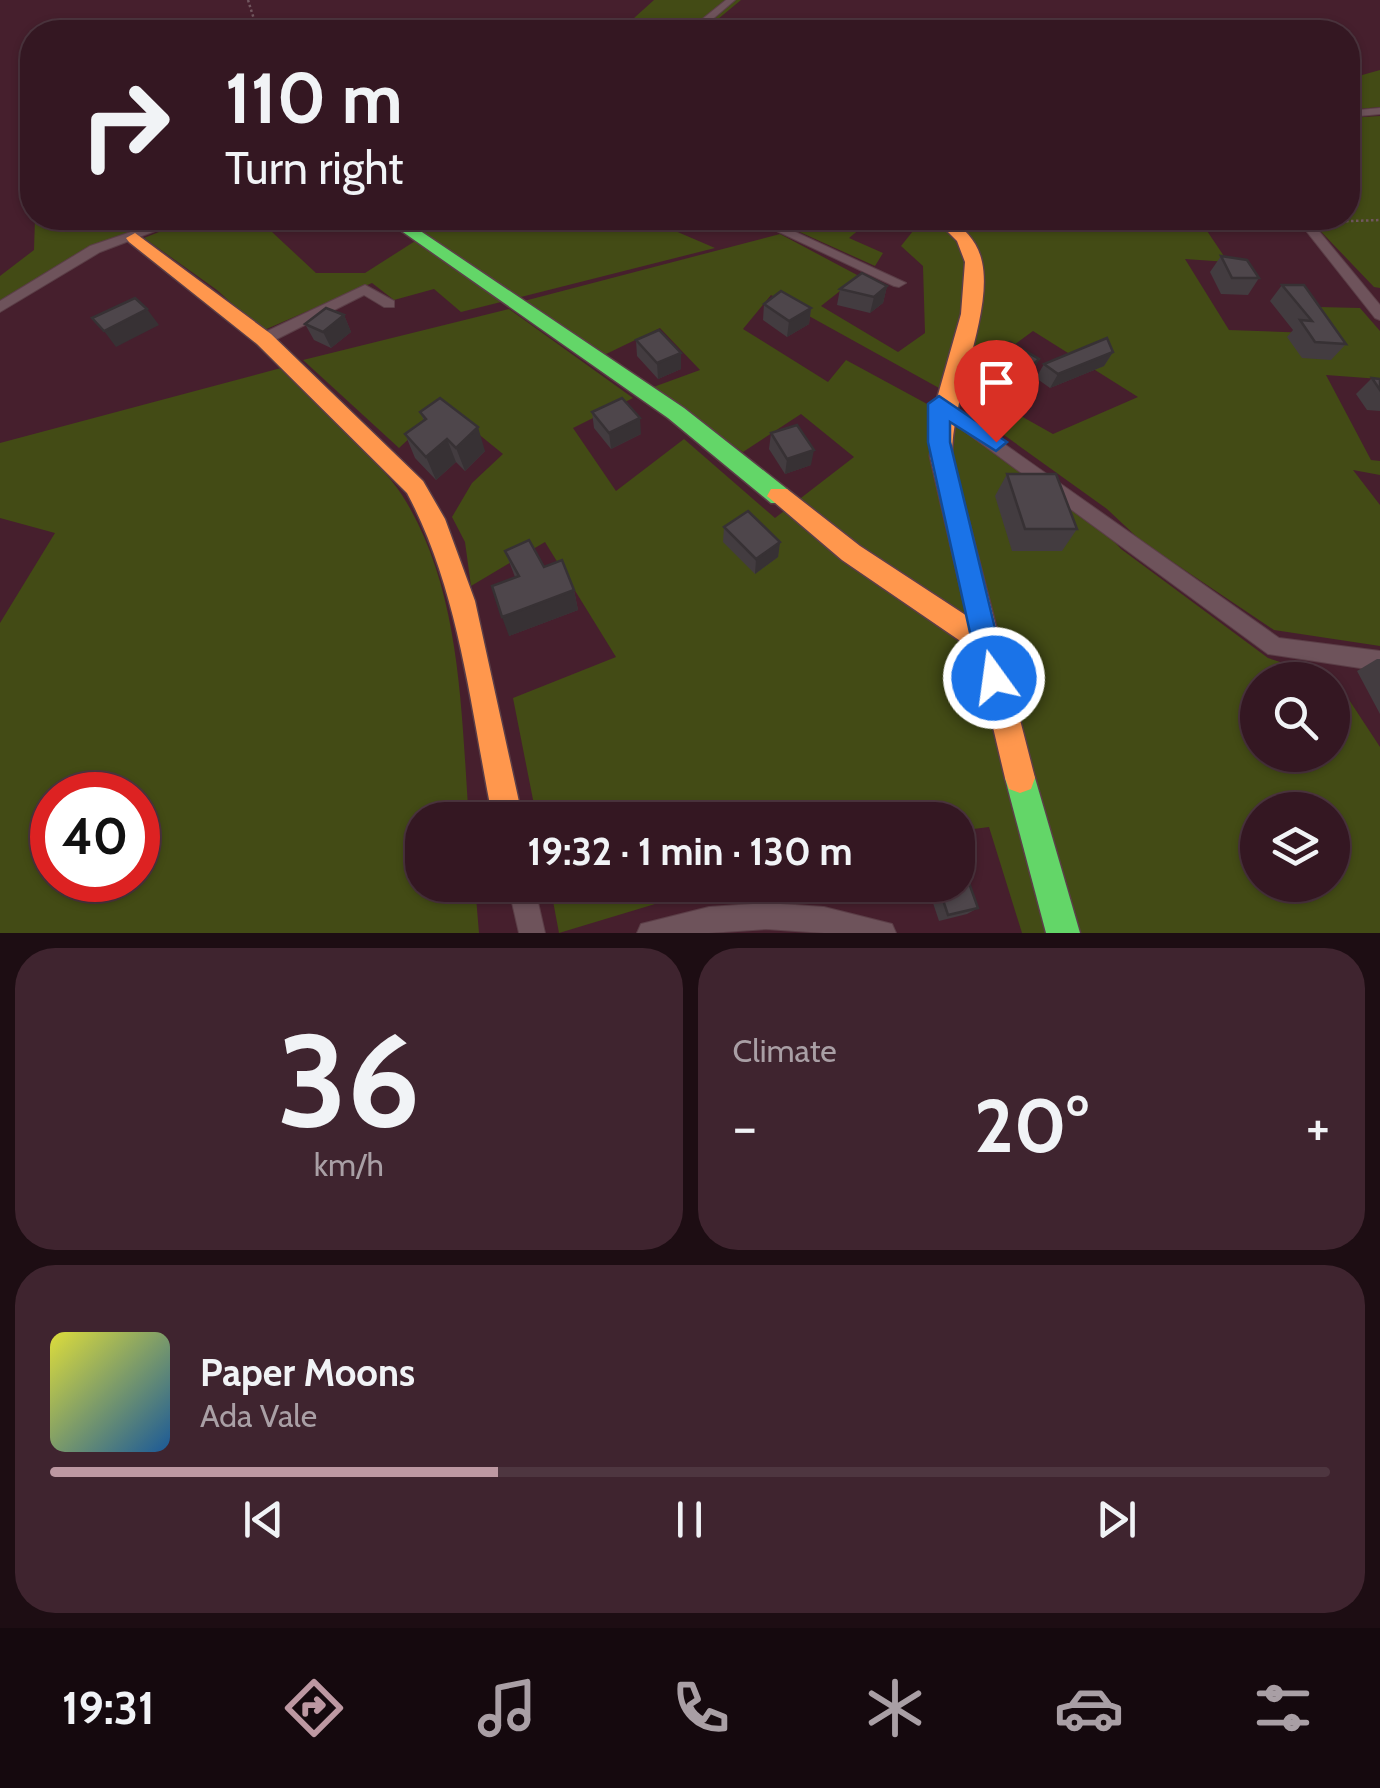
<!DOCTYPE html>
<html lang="en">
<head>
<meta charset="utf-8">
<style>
	:root { --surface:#341722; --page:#3f242f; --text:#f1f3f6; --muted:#a99fa5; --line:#4e3640; --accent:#bd98a2 }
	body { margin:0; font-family:Cabin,sans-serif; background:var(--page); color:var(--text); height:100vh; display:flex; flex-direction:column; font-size:38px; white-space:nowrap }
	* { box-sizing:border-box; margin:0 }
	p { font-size:32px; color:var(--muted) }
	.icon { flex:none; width:55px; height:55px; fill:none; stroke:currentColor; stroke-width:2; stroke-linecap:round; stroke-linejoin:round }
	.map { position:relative; height:933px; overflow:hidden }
	.drawer { display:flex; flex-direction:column; gap:15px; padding:15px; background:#1d0d13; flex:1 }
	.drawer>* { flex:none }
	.guide { position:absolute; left:20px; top:20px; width:1340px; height:210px; border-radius:40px; box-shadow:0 2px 8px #0004,0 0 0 2px var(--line); background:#341722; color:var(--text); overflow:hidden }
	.buttons { position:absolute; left:1240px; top:662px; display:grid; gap:20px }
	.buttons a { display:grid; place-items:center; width:110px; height:110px; border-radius:50%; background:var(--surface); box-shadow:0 2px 8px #0004,0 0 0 2px var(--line); font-size:50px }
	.speed { position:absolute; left:30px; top:772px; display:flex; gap:20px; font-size:50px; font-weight:700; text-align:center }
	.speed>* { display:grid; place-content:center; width:130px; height:130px; border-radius:50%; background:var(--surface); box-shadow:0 2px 8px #0004,0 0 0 2px var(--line); line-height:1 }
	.speed .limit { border:15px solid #d22; background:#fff; color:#111 }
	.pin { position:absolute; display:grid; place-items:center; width:85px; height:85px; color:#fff; margin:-102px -42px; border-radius:50% 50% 50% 0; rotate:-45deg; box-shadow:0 0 10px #0007 }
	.pin .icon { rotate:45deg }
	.me { position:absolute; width:110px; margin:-55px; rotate:346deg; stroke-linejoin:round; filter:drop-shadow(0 0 8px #0008) }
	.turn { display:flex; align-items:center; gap:35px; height:210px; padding:0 40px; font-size:45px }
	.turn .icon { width:130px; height:130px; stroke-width:2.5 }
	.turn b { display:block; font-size:70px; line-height:85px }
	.big { font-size:75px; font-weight:700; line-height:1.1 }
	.drawer .widget { flex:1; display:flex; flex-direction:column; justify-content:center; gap:15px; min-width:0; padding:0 35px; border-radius:40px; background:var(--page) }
	.drawer .dial { align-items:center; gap:0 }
	.dial b { font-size:130px; line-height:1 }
	.song { display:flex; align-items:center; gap:30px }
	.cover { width:120px; height:120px; border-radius:15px; background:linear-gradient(135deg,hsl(60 70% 55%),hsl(210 70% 35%)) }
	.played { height:10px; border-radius:5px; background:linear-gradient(90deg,var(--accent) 35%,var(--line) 35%) }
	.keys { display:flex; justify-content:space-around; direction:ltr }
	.heat { display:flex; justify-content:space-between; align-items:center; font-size:55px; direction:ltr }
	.drawer .tiles { flex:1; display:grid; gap:15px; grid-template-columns:1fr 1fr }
	.widget:last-child { grid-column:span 2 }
	.trip { position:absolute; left:405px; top:802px; width:570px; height:100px; border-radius:40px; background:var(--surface); box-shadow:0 2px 8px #0004,0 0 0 2px var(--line); font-weight:700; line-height:100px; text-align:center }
	.tabs { display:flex; height:160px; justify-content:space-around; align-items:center; background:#15090e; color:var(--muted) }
	.tabs .icon { width:70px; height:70px }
	.tabs .selected { color:var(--accent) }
	.tabs b { font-size:45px; color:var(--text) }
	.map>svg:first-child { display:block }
	.green { fill:#434b15; fill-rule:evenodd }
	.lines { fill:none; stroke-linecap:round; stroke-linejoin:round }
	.street-casing { stroke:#5b3e47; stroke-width:2 }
	.fast-casing { stroke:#5b3e47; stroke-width:3 }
	.slow-casing { stroke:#5b3e47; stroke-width:3 }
	.path { stroke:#71575f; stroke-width:2.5; stroke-dasharray:2.5 2.5; stroke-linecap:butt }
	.street { fill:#6e535b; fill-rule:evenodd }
	.fast { fill:#63d668; fill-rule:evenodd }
	.slow { fill:#ff974d; fill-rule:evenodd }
	.wall { fill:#433c40 }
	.shaded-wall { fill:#373134 }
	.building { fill:#4e464b; stroke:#373134; stroke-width:2.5 }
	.route { fill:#1a73e8; stroke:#114b97; stroke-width:2.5 }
</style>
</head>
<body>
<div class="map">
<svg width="1380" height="933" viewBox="0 0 1380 933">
	<rect width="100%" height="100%" fill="#461f2d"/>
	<g class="green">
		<path d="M654 0H741L718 19 712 32H608L623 28Z"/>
		<path d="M1380 70V107L1348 110V79Z"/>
		<path d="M1380 116V288L1374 287 1308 218H1348V118Z"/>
		<path d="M35 218H176L95 246 0 304V276L34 250Z"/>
		<path d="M194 218H257L316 273H365L423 236 398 218H645L715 248 461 312 434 289 394 300 372 283 262 331 217 290 144 238Z"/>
		<path d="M835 218H873L849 238 883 253 875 266 793 229Z"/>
		<path d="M879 218 1201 222 1228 262 1185 259 1229 330 1340 334 1319 307 1360 308 1380 331V379L1326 375 1371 460 1380 461V475L1353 470 1380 505V646L1274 630 1140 540 1107 509 983 420 1003 406 1053 434 1138 397 1033 331 948 393 771 295 743 329 828 382 846 360 953 418 1094 520 1121 549 1268 658 1336 680 1380 747V933H1022L989 827 958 831V820H537L513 698 616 657 545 542 471 586 465 542 452 517 472 483 503 454 444 406 399 448 303 360 509 309 633 398 573 428 616 491 684 439 775 518 854 457 801 414 743 452 648 389 700 370 660 328 602 356 524 301 780 234 859 276 821 306 898 352 925 333 923 266 901 246 913 231ZM1258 680H1332V755H1258ZM1258 810H1332V885H1258Z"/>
		<path d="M281 368C314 402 378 458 402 495 462 589 461 713 469 820H422V885H475L479 933H0V623L55 533 0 518V443ZM52 795H138V880H52Z"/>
		<path d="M550 885H900L903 904 718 885 559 933Z"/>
	</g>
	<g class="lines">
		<g class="street-casing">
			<g id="street">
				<path d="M726 0H735L701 29 676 32 695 25Z"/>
				<path d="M1380 108V114L1348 117V111Z"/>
				<path d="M172 218H189L100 252 0 312V301L90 246Z"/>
				<path d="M749 218H765L906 283 899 287 894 286Z"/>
				<path d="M1296 218H1308L1380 305V320L1375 318Z"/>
				<path d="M365 285 394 301V307H384L364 295 269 343 264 344 256 339 259 335Z"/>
				<path d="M939 398 1279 638 1380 651V671L1268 654 933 408 931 404Z"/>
				<path d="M508 885H534L545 933H519Z"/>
				<path d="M766 903 824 907 892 924 896 933H824L766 929 709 933H637L641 924 709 907Z"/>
			</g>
		</g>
		<g class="fast-casing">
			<g id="fast">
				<path d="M383 218H401L684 408 787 489 791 496 787 503H771L668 418Z"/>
				<path d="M1020 763 1031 767 1035 778 1080 933H1046L1005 778 1009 767Z"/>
			</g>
		</g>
		<g class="slow-casing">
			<g id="slow">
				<path d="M934 218H951C965 230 978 242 982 262 993 313 952 395 952 456L1035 778 1031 789 1020 793 1009 789 1005 778 975 651 842 560 767 496 771 489H787L860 546 967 616 930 456 936 402 961 314 965 262 957 241Z"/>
				<path d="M135 233 271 334 423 481 445 519 475 601 523 820H493C471 712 460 592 407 493L257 344 129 242 126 238Z"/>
			</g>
		</g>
		<g class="path">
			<path d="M248 0 258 32"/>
			<path d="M1321 222 1380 220"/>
		</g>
		<use href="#street" class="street"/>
		<use href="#fast" class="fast"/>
		<use href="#slow" class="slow"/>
	</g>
	<g class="wall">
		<path d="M1221 256 1259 278 1248 295 1221 294 1210 272Z"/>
		<path d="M1282 285 1346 344 1331 360 1302 358 1287 337 1293 330 1270 301Z"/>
		<path d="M887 286 883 303 870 313 837 305 840 289Z"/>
		<path d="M764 304 811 308 809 324 787 337 763 320Z"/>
		<path d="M344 315 351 332 331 348 314 340 305 324Z"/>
		<path d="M636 340 681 369 658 379 637 356Z"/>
		<path d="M1113 352 1104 366 1050 388 1036 378 1044 364Z"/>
		<path d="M996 353 1039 359 1031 375 1010 395 990 384 995 373 989 369Z"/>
		<path d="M1372 378 1380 379V411L1367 410 1356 394Z"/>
		<path d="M420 412 485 451 465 471 456 462 436 480 415 458 405 434 424 421Z"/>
		<path d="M592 412 641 434 611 449 594 428Z"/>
		<path d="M771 433 811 465 785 474 769 449Z"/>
		<path d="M1007 474 1077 529 1062 551H1012L995 496Z"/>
		<path d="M724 527 780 542 778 557 755 574 723 542Z"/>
		<path d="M505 551 544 567 574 590 578 610 509 636 515 577Z"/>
		<path d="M1377 659H1380V714L1357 671Z"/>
		<path d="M927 885H958L978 908 967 914 939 921Z"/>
	</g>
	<g class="shaded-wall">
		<path d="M887 286 883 303 870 313 874 297Z"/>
		<path d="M811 308 809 324 787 337 789 321Z"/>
		<path d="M147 309 159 325 116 347 104 331Z"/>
		<path d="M344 315 351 332 331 348 323 332Z"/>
		<path d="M1113 352 1104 366 1050 388 1058 374Z"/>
		<path d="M681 353V369L658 379 657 363Z"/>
		<path d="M1039 359 1031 375 1010 395 1018 379Z"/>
		<path d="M640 418 641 434 611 449 609 433Z"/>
		<path d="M478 427 485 451 465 471 456 448Z"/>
		<path d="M447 439 456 462 436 480 426 457Z"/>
		<path d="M814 450 811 465 785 474 787 459Z"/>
		<path d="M780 542 778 557 755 574 756 559Z"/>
		<path d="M574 590 578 610 509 636 502 617Z"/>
	</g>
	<g class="building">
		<path d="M1221 256 1247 260 1259 278H1232Z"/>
		<path d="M862 273 887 286 874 297 840 289Z"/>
		<path d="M1282 285H1304L1346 344 1315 342 1300 320 1312 321Z"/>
		<path d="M781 291 811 308 789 321 764 304Z"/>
		<path d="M135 298 147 309 104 331 92 318Z"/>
		<path d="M326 308 344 315 323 332 305 324Z"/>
		<path d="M659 330 681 353 657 363 636 340Z"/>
		<path d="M1107 338 1113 352 1058 374 1044 364Z"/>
		<path d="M1010 342 1039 359 1018 379 997 368 1007 360 996 353Z"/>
		<path d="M1372 378 1380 379V390Z"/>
		<path d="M440 398 478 427 456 448 447 439 426 457 405 434 426 419 420 412Z"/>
		<path d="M622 398 640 418 609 433 592 412Z"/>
		<path d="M797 425 814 450 787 459 771 433Z"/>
		<path d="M1007 474H1056L1077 529H1025Z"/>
		<path d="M748 511 780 542 756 559 724 527Z"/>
		<path d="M529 540 544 567 562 560 574 590 502 617 492 586 519 576 505 551Z"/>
		<path d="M964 869 978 908 948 915 938 885H958V870Z"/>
	</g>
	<path class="route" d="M939 396 1007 442 996 451 950 422V442L1007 678 1003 688 994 692 984 688 980 678 928 442V404Z"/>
</svg>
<div class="buttons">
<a><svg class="icon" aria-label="search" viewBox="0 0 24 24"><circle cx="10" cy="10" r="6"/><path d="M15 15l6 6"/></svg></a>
<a><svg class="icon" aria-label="layers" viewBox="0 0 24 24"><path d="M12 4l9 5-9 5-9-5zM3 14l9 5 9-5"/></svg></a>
</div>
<div class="speed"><div class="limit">40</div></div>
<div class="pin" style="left:996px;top:442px;background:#d93025"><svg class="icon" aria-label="arrive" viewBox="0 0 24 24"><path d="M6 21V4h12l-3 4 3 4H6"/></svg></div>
<svg class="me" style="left:994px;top:678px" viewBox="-20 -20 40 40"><circle r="17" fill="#1a73e8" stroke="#fff" stroke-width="3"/><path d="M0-11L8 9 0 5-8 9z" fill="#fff"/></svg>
<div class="trip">19:32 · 1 min · 130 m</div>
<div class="guide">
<div class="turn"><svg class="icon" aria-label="right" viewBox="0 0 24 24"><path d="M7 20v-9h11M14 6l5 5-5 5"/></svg><div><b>110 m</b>Turn right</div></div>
</div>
</div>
<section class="drawer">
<div class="tiles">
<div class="widget dial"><b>36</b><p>km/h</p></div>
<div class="widget"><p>Climate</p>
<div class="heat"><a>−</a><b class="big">20°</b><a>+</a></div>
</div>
<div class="widget">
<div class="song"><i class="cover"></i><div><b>Paper Moons</b><p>Ada Vale</p></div></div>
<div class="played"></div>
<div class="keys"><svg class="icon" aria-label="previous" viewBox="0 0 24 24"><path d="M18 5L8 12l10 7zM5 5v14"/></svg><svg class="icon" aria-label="pause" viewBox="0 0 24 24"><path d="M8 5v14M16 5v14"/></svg><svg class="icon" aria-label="next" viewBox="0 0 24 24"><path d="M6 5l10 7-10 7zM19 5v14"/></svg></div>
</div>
</div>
</section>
<nav class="tabs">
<b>19:31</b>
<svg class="icon selected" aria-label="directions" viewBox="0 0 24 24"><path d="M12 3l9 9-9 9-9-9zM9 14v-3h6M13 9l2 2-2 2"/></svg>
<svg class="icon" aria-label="music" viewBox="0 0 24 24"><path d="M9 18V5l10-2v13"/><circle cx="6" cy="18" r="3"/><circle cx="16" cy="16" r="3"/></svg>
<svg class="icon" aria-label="phone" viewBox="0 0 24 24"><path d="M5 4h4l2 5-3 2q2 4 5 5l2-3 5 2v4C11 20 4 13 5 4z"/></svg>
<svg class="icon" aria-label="climate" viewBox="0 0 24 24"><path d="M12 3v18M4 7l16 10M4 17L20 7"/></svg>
<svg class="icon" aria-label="car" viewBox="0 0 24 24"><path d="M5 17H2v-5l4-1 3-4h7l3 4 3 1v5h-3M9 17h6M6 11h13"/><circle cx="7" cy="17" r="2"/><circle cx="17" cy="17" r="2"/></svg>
<svg class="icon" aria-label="filters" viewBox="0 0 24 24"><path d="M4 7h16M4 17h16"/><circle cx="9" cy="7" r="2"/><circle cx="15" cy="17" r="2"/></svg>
</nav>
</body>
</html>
